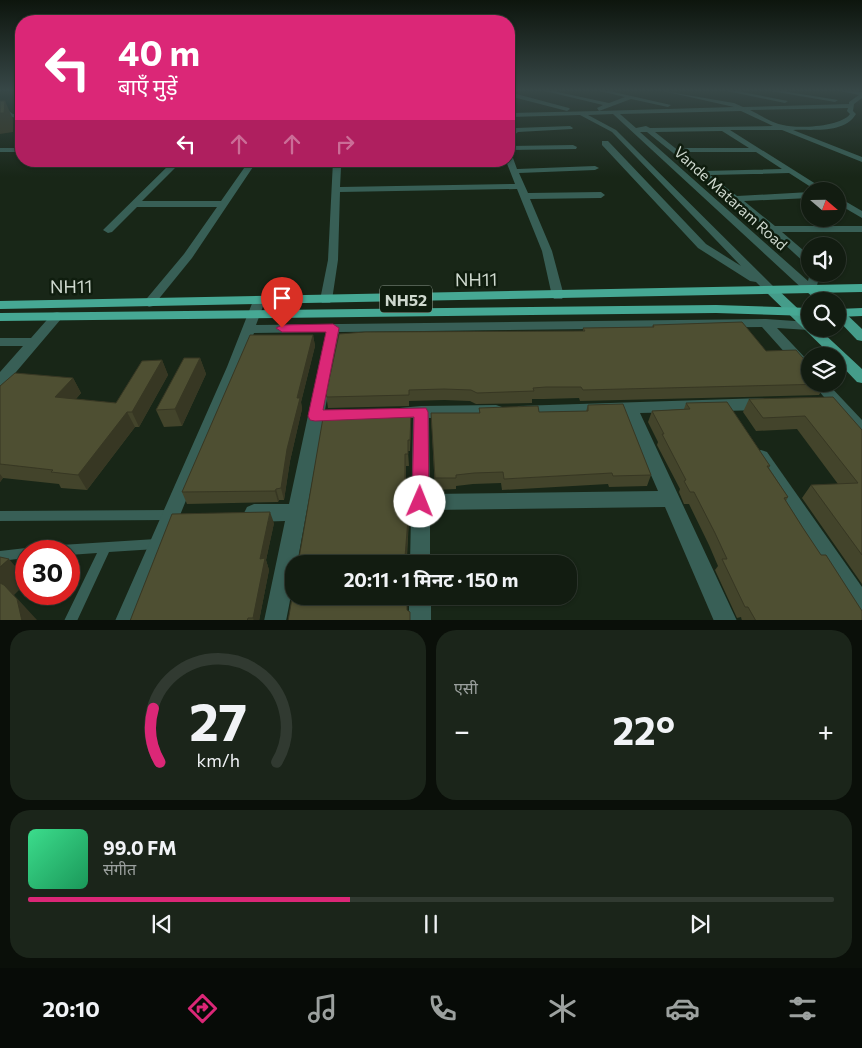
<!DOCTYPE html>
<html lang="hi">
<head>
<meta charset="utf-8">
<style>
	:root { --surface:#121c11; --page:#1b251a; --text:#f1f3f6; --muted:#9ca19f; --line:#313a31; --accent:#db2777 }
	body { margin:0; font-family:Commissioner,"Noto Sans Devanagari",sans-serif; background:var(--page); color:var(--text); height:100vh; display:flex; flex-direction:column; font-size:19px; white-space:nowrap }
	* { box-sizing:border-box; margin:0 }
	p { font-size:16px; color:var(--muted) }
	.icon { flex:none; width:28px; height:28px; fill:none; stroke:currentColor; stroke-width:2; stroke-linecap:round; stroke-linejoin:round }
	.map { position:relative; height:620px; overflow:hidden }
	.drawer { display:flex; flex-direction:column; gap:10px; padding:10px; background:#0a0f09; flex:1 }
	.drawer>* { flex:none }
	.guide { position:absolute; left:15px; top:15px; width:500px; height:152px; border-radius:20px; box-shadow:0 1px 4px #0004,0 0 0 1px var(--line); background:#db2777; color:#fff; overflow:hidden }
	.needle { width:32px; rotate:110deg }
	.controls { position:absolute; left:801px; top:182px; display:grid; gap:10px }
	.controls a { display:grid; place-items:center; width:45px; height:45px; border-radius:50%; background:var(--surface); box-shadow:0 1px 4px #0004,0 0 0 1px var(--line); font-size:25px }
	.speed { position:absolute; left:15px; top:540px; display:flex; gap:10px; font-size:25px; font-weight:700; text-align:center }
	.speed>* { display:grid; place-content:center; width:65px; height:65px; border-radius:50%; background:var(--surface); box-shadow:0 1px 4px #0004,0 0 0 1px var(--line); line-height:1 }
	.speed .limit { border:8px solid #d22; background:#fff; color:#111 }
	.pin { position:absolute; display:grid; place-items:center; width:42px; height:42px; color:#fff; margin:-51px -21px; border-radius:50% 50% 50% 0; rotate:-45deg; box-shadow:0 0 5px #0007 }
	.pin .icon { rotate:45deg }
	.me { position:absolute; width:55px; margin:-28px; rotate:1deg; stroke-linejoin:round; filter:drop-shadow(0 0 4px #0008) }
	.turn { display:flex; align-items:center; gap:18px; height:105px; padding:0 20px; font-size:22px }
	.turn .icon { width:65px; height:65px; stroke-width:2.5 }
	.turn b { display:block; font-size:35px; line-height:42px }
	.lanes { display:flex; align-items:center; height:48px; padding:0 20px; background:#0003; justify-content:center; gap:25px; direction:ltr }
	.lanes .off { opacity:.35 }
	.big { font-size:38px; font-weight:700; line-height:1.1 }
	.drawer .widget { flex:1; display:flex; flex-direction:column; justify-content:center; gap:8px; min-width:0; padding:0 18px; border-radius:20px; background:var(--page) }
	.drawer .dial { align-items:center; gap:0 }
	.dial svg { height:130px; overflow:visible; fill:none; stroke:var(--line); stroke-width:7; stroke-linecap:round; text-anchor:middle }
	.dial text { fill:var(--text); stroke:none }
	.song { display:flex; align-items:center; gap:15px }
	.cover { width:60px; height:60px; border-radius:8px; background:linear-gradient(135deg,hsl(150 70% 55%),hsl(150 70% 35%)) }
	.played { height:5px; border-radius:2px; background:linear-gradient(90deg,var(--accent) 40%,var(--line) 40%) }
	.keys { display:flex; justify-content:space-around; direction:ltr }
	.heat { display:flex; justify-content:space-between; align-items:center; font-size:28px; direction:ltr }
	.drawer .tiles { flex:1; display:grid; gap:10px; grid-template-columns:1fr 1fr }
	.widget:last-child { grid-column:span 2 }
	.trip { position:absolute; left:285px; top:555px; width:292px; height:50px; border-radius:20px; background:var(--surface); box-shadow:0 1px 4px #0004,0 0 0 1px var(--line); font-weight:700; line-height:50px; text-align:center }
	.menu { display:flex; height:80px; justify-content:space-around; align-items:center; background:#070b07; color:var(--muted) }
	.menu .icon { width:35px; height:35px }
	.menu .on { color:var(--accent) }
	.menu b { font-size:22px; color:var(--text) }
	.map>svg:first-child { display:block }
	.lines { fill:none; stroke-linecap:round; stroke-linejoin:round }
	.service { fill:#385f56; fill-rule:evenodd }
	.minor { fill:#385f56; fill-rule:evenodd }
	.primary { fill:#459c8a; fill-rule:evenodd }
	.trunk { fill:#46a894; fill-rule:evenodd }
	.wall { fill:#43442b }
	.shaded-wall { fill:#373723 }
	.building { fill:#4e4f32; stroke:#373723 }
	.route { fill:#db2777; stroke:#8e194d }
	.labels { text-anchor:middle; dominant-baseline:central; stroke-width:5; stroke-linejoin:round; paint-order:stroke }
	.far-street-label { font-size:15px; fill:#ced8ce; stroke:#0f1d0e }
	.shield { fill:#0f1d0e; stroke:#95a094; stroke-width:1 }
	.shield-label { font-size:16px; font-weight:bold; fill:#ced8ce }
	.street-label { font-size:18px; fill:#ced8ce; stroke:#0f1d0e }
</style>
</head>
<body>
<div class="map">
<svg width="862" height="621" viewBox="0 0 862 621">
	<rect width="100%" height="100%" fill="#182617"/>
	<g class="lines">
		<g class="service">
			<path d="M170 510 174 512 175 515 174 518 170 520 0 521V511Z"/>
			<path d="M156 539 160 540 162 544 160 548 156 549 109 552 77 621H64L97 553 69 555V551H40L41 547 45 546Z"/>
			<path d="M26 548 30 549 31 551H26V558L0 561V551Z"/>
		</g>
		<g class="minor">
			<path d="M545 91H553L609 103 625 97 600 91H609L671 105 668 107 631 99 599 111 734 107 663 91 734 103 743 107 849 104V102L859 95 841 91 862 92V98L854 104 853 111 856 114C844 134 813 129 793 130L862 157V162L782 130H730L827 191H817L789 173 710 175 737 196 810 192V198L744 201 775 226H862V232H782L810 256V265L806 264 770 231 647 132H640L808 281 810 273 820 274 815 293H807L613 114 588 115 616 130 777 290 771 294 767 293 756 282 750 281 698 248 602 145V141H608L706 244 741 266 612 132 580 115 509 117V113L599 111 597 108 603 105ZM848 108 847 111 850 114C841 127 797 129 783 125 772 123 760 115 750 110ZM741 111 773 126 650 128 646 126 636 128 620 114ZM722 131 749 148H686L682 150 686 152H756L782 169 704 171 655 132Z"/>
			<path d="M727 91H737L788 101 785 103Z"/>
			<path d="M771 91H782L838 100 835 102Z"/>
			<path d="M509 92 569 108 570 109 567 111 509 96Z"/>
			<path d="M0 105 13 114H21V118L10 117 0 110Z"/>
			<path d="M570 126 573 128 572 129 518 132 509 139V133L516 128Z"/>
			<path d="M573 145 577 147 576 149 509 150V146Z"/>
			<rect x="0" y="148" width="21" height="4"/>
			<path d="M509 156 513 158 517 169 595 166 599 168 595 170 519 173 528 193 601 192 605 195 601 198 530 199 552 251 564 296 562 299H554L552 296 542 251 517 189 340 192 338 260 332 300 330 303H322L320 300 328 260 333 161H341V163L469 161 465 163 341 168 340 187 515 184 506 161H509Z"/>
			<path d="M173 161H182L142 201H221L249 161H257L192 258 153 306 149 307 143 303 184 254 217 207H137L112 232 108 233 103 230Z"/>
			<path d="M838 197 862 211V218L838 204Z"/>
			<path d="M259 297 265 301 256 325 766 319 809 322 810 329H814L809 330 777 328 810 363V377L805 375 762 327 339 332 325 410 345 411 347 415 345 419 323 422 297 564H294V580L286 621H264L285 521 254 522 247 519 244 513 247 507 254 504H289L326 332 254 333 137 621H115L227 367 253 301Z"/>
			<path d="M57 312 61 313 63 316 61 319 5 385 0 386V372L23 346H0V338H31L53 313Z"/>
			<path d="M813 384H828L862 420V437L856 435Z"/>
			<path d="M763 398 768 400 771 404 768 408 763 410 640 413 737 621H714L665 507 430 510V564H410L413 418 388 417 386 413 388 409 421 406 496 405 502 407 504 411 502 415 496 417 429 418 430 494 658 491 624 413 524 416 518 414 516 410 518 406Z"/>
			<path d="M761 450 767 452 862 587V617L854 614 755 462 752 457 755 452Z"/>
			<rect x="409" y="596" width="22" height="25"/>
		</g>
		<g class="primary">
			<path d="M771 286 775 287 810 320V329H819L862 369V383L857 382 838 362V356H832L767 293 765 290Z"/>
			<path d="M811 286 815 287 830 301H817L805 290Z"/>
			<path d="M838 309 842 310 862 329V341L857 340 838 320Z"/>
		</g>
		<g class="trunk">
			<path d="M862 284V292L0 309V301Z"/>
			<path d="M716 305 810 308V316L716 313 0 321V313Z"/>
			<path d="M862 308V316L838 317V309Z"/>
		</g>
	</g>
	<g class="wall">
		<path d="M653 325 766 351 826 384 819 395 580 401 579 398 544 399H532V403L476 404 470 401 444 400 409 401V406L328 408 326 394 583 331V328L652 327Z"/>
		<path d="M313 335 315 346 301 402 302 409 290 461 284 500H279L278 502 187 504 182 492Z"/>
		<path d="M200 358 206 374 182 426 164 427 156 410Z"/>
		<path d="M162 360 168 375 139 427H135L87 490 61 488 59 484 3 478 0 482V386L73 378 81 393 76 399 116 403Z"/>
		<path d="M749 399 862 430V584L802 498 811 485 838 484 797 429 756 431 743 412Z"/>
		<path d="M686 403 770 466 769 468 788 497 786 501 862 621H742L741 617 737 618 715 570 718 566 709 545 689 504H684L679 492 680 489 657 445 658 442 648 422 652 411 684 409Z"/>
		<path d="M588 405 651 475 647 486 609 487 608 484 502 490 501 483 473 484 456 486V489L435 490 431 413H479V408L539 412 586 411Z"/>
		<path d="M411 413 410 451H408L409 466H406V491L409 518 407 557 298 564Z"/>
		<path d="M274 523 266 560 269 570 259 621H130Z"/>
	</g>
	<g class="shaded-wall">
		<path d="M5 101 13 119V132L0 134V113Z"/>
		<path d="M313 335 315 346 301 402 302 409 290 461 284 500 281 488 287 449 297 398Z"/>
		<path d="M200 358 206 374 182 426 175 409Z"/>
		<path d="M162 360 168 375 139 427 132 412Z"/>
		<path d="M73 378 81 393 64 412 55 397Z"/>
		<path d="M127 412 135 427 87 490 78 475Z"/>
		<path d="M411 413V424L410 451V440Z"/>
		<path d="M0 474 3 478 0 482Z"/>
		<path d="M276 489 279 500 278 502 275 491Z"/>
		<path d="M408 491 409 518 406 564 405 557Z"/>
		<path d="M270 512 274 523 266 560 269 570 259 621H254L253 618 260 559Z"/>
		<path d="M9 559 26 579V583L14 595 37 620 22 621 0 590V567Z"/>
	</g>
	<g class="building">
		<path d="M0 101H5L4 113H0Z"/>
		<path d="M742 322 766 351 796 350 810 366V384H826L583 390 581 387H546L533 388 534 391 477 393 471 390 444 389 409 390V395L327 397 326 394 339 334 365 332 585 331 583 328 654 327 653 325Z"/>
		<path d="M250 335H313L297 398H300L287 449 281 488 276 489 275 491 182 492Z"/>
		<path d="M184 358H200L175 409 156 410Z"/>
		<path d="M162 360 132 412H127L78 475 51 472 53 470 0 464V386L15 373 73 378 55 397 116 403 142 361Z"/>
		<path d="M833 397 862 430V555L811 485 858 483 805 416 763 418 749 399Z"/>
		<path d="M727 402 770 466H767L788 497 784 498 803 528 821 555H826L862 611V621H756L748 607H745L722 559H727L715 533 694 492H690L684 481 686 480 662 434H664L652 411 690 409 686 403Z"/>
		<path d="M623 404 651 475 613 476 612 473 504 479 503 472 474 473 456 475V478H435L431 413H480L479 408 538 406 539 412 588 411V405Z"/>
		<path d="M409 410 411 413 410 440H408V454H405V491H408L409 506 405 557 412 556V564H298L324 412Z"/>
		<path d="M270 512 260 559 265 558 253 618H248L247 621H130L172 514Z"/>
		<path d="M0 557 9 559 0 567Z"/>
		<path d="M0 583 4 585 17 599 22 621H0Z"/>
		<path d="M294 587V596H407V610L410 612V621H288Z"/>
	</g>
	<linearGradient id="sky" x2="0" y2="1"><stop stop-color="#0d150d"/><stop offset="0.51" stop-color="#374747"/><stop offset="1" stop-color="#374747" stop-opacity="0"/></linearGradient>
	<rect width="862" height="177" fill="url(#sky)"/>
	<path class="route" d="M333 324 339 328 323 410 426 408 428 412 429 502 426 507 420 509 414 507 412 502 414 417 315 421 310 420 308 416 326 332H282L276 328 282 325Z"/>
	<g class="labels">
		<g class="far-street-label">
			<text transform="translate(731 198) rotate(42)">Vande Mataram Road</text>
		</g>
		<rect class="shield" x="380" y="285.5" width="52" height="27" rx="4"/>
		<g class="shield-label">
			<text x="406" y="299">NH52</text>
		</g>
		<g class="street-label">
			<text transform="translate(476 279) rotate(-1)">NH11</text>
			<text transform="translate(71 286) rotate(-1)">NH11</text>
		</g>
	</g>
</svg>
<div class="controls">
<a><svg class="needle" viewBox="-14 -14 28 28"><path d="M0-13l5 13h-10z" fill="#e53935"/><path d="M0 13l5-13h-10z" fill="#9ca19f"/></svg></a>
<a><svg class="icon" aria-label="sound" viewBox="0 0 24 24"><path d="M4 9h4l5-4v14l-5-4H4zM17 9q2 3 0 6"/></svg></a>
<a><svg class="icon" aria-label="search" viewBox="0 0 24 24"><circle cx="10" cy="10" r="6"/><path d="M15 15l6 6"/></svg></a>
<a><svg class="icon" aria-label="layers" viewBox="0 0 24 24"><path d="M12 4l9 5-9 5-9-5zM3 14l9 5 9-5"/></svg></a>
</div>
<div class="speed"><div class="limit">30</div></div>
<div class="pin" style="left:282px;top:328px;background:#d93025"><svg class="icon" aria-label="arrive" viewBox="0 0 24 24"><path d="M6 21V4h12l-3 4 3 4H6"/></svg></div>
<svg class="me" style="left:420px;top:502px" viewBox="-20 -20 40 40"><circle r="19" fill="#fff"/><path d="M0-13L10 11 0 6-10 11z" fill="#db2777"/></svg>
<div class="trip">20:11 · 1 मिनट · 150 m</div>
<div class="guide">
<div class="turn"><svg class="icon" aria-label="left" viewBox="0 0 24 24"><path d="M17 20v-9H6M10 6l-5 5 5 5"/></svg><div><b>40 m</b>बाएँ मुड़ें</div></div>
<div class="lanes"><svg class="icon" aria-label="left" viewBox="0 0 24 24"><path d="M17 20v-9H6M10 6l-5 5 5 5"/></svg><svg class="icon off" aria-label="ahead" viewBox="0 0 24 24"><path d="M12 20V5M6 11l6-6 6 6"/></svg><svg class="icon off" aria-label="ahead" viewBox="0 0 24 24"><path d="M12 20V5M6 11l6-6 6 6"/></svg><svg class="icon off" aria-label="right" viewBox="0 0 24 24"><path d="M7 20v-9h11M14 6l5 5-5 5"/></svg></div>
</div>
</div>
<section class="drawer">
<div class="tiles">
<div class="widget dial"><svg viewBox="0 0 100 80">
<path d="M14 69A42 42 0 1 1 86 69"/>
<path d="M14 69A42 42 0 0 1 10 36" stroke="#db2777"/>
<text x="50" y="56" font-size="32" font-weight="700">27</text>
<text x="50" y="72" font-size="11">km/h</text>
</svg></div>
<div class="widget"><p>एसी</p>
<div class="heat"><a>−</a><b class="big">22°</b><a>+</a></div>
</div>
<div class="widget">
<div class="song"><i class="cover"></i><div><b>99.0 FM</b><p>संगीत</p></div></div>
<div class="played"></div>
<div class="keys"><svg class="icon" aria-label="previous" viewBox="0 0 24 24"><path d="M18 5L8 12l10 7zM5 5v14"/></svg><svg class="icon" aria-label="pause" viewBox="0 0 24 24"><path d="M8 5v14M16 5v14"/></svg><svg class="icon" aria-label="next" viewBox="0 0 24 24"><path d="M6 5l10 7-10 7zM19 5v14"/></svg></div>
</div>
</div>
</section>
<nav class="menu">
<b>20:10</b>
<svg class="icon on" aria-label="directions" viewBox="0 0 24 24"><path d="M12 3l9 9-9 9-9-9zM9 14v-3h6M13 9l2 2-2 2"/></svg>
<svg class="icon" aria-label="music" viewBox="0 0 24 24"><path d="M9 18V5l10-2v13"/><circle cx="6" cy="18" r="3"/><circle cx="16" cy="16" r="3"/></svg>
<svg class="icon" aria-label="phone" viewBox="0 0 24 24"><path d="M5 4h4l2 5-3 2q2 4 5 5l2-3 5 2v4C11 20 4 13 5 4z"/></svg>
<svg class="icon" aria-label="climate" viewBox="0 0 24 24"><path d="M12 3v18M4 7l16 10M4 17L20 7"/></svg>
<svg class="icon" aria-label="car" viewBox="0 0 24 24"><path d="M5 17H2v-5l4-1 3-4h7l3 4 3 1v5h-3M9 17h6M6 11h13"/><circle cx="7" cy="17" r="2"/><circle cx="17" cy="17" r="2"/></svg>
<svg class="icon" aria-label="filters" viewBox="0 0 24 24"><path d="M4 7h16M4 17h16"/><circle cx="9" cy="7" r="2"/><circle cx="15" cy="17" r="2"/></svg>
</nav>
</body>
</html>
